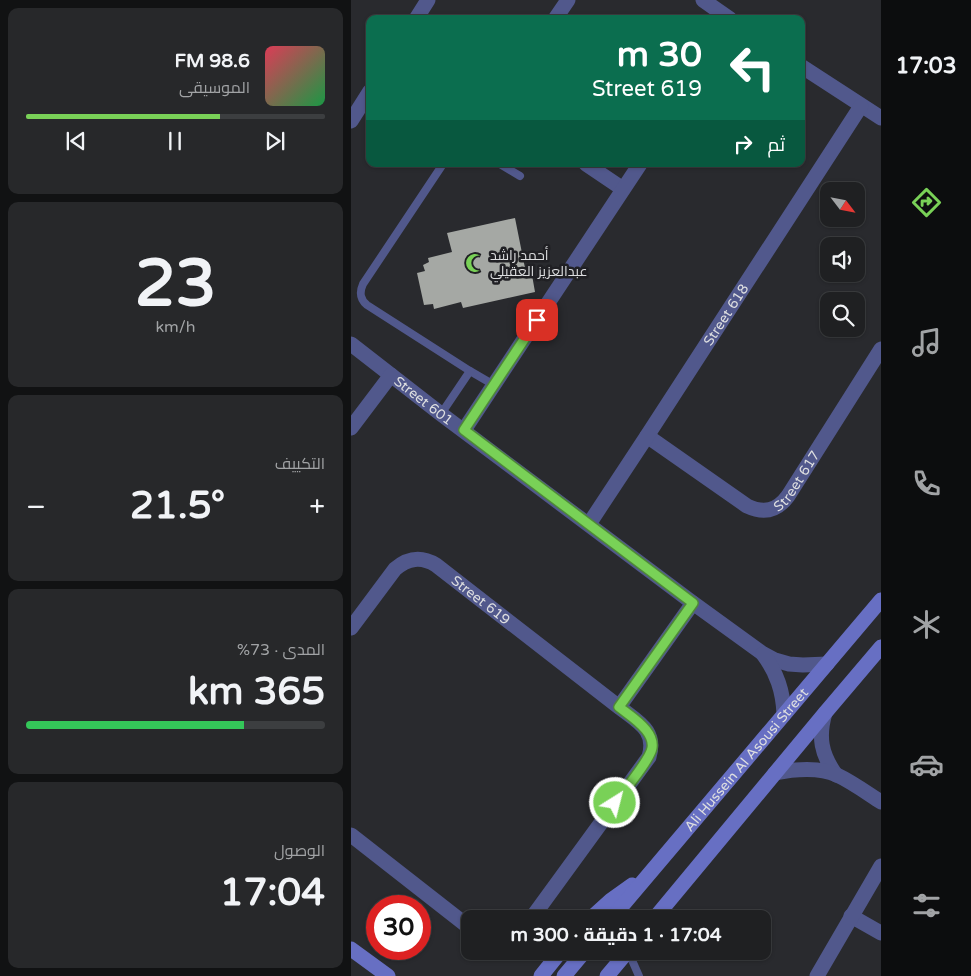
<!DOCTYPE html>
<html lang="ar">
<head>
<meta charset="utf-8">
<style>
	:root { --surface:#1f2022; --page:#27282a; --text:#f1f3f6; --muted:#a1a3a5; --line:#3c3e40; --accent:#79d157 }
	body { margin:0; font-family:"Varela Round",Cairo,sans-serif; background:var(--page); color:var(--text); direction:rtl; height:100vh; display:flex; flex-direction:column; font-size:19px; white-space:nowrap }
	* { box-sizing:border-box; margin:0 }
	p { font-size:16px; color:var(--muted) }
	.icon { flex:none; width:28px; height:28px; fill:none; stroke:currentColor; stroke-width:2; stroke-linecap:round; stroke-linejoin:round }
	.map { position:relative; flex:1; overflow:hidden; direction:ltr }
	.drawer { display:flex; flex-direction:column; gap:8px; padding:8px; background:#111213; width:351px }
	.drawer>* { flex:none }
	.top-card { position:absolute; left:15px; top:15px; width:439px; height:152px; border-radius:10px; box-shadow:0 1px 4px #0004,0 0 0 1px var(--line); direction:rtl; background:#0b6e4f; color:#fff; overflow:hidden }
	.needle { width:32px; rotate:122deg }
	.tools { position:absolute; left:469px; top:182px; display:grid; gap:10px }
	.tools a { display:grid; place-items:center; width:45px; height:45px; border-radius:10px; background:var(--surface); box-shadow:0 1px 4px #0004,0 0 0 1px var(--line); font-size:25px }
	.speed { position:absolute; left:15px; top:895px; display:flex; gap:10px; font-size:25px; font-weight:700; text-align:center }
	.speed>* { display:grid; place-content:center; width:65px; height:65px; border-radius:50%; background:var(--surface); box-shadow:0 1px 4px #0004,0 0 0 1px var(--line); line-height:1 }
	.speed .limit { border:8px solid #d22; background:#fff; color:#111 }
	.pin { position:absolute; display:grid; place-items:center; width:42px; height:42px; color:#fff; margin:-21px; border-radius:10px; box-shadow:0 2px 8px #0006 }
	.me { position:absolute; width:55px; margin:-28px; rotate:36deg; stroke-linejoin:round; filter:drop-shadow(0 0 4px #0008) }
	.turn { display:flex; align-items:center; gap:18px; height:105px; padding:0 20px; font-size:22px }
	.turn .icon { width:65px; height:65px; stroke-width:2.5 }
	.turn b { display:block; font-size:35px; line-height:42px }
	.then { display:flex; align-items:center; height:48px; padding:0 20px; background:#0003; gap:10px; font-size:19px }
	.big { font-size:38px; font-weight:700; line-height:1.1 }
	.drawer .card { flex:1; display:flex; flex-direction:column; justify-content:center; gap:8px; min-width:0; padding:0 18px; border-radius:10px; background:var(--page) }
	.drawer .dial { align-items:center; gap:0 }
	.dial b { font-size:65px; line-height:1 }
	.song { display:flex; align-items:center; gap:15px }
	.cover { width:60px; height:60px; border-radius:8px; background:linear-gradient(135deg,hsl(350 70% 55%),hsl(140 70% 35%)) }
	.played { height:5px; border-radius:2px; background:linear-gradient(90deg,var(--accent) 65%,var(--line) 65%) }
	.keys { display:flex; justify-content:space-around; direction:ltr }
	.heat { display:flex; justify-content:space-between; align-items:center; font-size:28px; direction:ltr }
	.charge { height:8px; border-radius:4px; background:linear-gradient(90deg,#34c759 73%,var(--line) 0) }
	.trip { position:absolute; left:110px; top:910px; width:310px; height:50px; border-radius:10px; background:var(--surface); box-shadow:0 1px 4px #0004,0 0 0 1px var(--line); font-weight:700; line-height:50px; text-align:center; direction:rtl }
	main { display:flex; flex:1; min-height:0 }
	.tabs { display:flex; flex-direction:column; width:90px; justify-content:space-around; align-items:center; background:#0c0d0e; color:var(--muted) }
	.tabs .icon { width:35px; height:35px }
	.tabs .active { color:var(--accent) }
	.tabs b { font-size:22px; color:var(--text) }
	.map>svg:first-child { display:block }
	.building { fill:#a5a8a4 }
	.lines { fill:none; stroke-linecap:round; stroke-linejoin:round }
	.lane { stroke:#51588c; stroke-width:8 }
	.street { stroke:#51588c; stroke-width:15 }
	.secondary { stroke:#676fc3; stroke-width:15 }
	.route-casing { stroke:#4f8839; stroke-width:12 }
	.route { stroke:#79d157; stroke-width:9 }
	.labels { text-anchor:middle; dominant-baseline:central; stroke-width:5; stroke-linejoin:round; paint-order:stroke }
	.poi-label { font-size:14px; fill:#dddee0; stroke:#202024; text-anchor:start }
	.street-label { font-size:14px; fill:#dddee0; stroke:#202024 }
</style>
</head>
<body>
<main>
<nav class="tabs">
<b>17:03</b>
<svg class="icon active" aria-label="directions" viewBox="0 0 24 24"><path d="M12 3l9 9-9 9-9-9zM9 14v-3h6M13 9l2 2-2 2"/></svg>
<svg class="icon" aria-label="music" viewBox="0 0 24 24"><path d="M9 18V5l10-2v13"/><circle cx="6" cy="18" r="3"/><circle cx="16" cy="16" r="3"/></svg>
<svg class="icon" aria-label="phone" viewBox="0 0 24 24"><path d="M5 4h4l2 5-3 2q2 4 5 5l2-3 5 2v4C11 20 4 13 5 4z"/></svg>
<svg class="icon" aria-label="climate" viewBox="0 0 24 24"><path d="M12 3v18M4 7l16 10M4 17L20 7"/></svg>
<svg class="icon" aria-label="car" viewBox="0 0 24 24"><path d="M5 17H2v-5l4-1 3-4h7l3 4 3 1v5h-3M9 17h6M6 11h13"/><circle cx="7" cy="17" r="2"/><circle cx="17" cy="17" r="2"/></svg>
<svg class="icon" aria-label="filters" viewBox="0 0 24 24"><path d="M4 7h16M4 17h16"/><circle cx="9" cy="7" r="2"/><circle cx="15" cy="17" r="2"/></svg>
</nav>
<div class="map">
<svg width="530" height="976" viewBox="0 0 530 976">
	<rect width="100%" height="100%" fill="#292a2e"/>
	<path class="building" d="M164 218 175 273 181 275 184 292 112 308 110 302 83 309 82 304 73 305 66 273 74 271 72 265 78 262 77 258 101 252 96 233Z"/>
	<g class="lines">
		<g class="lane">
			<path d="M92 164 12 284C8 293 9 299 16 305L119 371 143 385"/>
			<path d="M149 164 169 176"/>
			<path d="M90 414 119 371"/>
			<path d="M277 951 288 976"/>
		</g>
		<g class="street">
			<path d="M352 0 379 19"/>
			<path d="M65 19 77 0"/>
			<path d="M204 19 217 0"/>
			<path d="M450 66 530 118"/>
			<path d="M0 121 19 91"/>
			<path d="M235 164 272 189"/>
			<path id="s1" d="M0 344 90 414 342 603 411 653 424 660 438 664 452 665 476 664"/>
			<path d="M0 428 40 375"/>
			<path d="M113 430 289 164"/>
			<path id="s2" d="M296 436 396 506C413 514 426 511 437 496L530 349"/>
			<path id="s3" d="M238 524 296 436 510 106"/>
			<path id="s4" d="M0 628 44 569C57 558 70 556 85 565L268 707C287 722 306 730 298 757L180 919"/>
			<path d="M412 654C426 673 432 691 433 714"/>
			<path d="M268 707 342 603"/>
			<path d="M474 713C467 737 470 754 485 775"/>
			<path d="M424 773C443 769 469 767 486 775 501 782 516 793 530 802"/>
			<path d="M0 835 119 928"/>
			<path d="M500 916 530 933"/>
			<path d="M466 976 530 866"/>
		</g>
		<g class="secondary">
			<path d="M239 919 260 900 281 885"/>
			<path id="s5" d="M260 919 530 600"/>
			<path d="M303 919 474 713 530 647"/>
			<path d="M0 949 37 976"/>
			<path d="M190 976 210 951"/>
			<path d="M213 976 234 951"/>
			<path d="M256 976 277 951"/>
		</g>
	</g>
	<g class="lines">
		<g class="route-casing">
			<path id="route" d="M186 320 113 430 342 603 268 707C277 714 288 721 295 730 299 735 302 742 301 748 299 760 272 792 264 803"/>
		</g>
		<use href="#route" class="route"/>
	</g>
	<defs>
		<g id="mosque-bare" transform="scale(1.5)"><path d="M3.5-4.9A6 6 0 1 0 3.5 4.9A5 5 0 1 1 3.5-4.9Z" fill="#79d157" stroke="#202024" stroke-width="2.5" paint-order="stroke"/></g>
	</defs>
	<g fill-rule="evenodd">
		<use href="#mosque-bare" x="124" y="263"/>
	</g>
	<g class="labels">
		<g class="poi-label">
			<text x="139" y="255">أحمد راشد<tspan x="139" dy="16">عبدالعزيز العقيلي</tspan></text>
		</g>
		<g class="street-label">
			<text stroke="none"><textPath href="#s3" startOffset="250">Street 618</textPath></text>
			<text stroke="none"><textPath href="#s1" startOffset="92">Street 601</textPath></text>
			<text stroke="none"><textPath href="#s2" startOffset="186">Street 617</textPath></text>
			<text stroke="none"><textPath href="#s4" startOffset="175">Street 619</textPath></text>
			<text stroke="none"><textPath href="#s5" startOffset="209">Ali Hussein Al Asousi Street</textPath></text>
		</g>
	</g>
</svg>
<div class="tools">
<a><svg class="needle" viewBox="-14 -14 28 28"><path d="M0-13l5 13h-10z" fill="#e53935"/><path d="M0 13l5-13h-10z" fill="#a1a3a5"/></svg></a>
<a><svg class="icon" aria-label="sound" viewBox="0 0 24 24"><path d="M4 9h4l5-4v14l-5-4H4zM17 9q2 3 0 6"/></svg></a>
<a><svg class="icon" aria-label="search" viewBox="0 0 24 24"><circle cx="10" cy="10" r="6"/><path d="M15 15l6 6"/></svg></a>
</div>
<div class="speed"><div class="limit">30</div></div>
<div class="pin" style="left:186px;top:320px;background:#d93025"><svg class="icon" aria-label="arrive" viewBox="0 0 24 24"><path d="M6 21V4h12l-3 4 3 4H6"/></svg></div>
<svg class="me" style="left:264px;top:803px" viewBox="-20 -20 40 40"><circle r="17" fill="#79d157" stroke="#fff" stroke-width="3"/><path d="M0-11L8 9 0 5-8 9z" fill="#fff"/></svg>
<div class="trip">17:04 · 1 دقيقة · 300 m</div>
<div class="top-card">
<div class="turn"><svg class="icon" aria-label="left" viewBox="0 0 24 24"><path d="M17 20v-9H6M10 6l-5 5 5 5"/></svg><div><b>30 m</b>Street 619</div></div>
<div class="then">ثم<svg class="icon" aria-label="right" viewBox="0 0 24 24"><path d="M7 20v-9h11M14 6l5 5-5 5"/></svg></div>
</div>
</div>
<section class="drawer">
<div class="card">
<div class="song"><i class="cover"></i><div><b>98.6 FM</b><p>الموسيقى</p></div></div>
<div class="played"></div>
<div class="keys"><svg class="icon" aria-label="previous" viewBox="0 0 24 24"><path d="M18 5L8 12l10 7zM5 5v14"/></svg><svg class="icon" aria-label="pause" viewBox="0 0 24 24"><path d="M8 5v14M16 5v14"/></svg><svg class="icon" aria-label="next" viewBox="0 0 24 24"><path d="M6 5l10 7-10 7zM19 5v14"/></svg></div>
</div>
<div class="card dial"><b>23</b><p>km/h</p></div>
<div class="card"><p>التكييف</p>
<div class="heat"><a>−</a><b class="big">21.5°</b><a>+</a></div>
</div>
<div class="card"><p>المدى · 73%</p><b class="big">365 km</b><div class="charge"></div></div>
<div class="card"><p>الوصول</p><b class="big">17:04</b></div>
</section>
</main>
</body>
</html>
